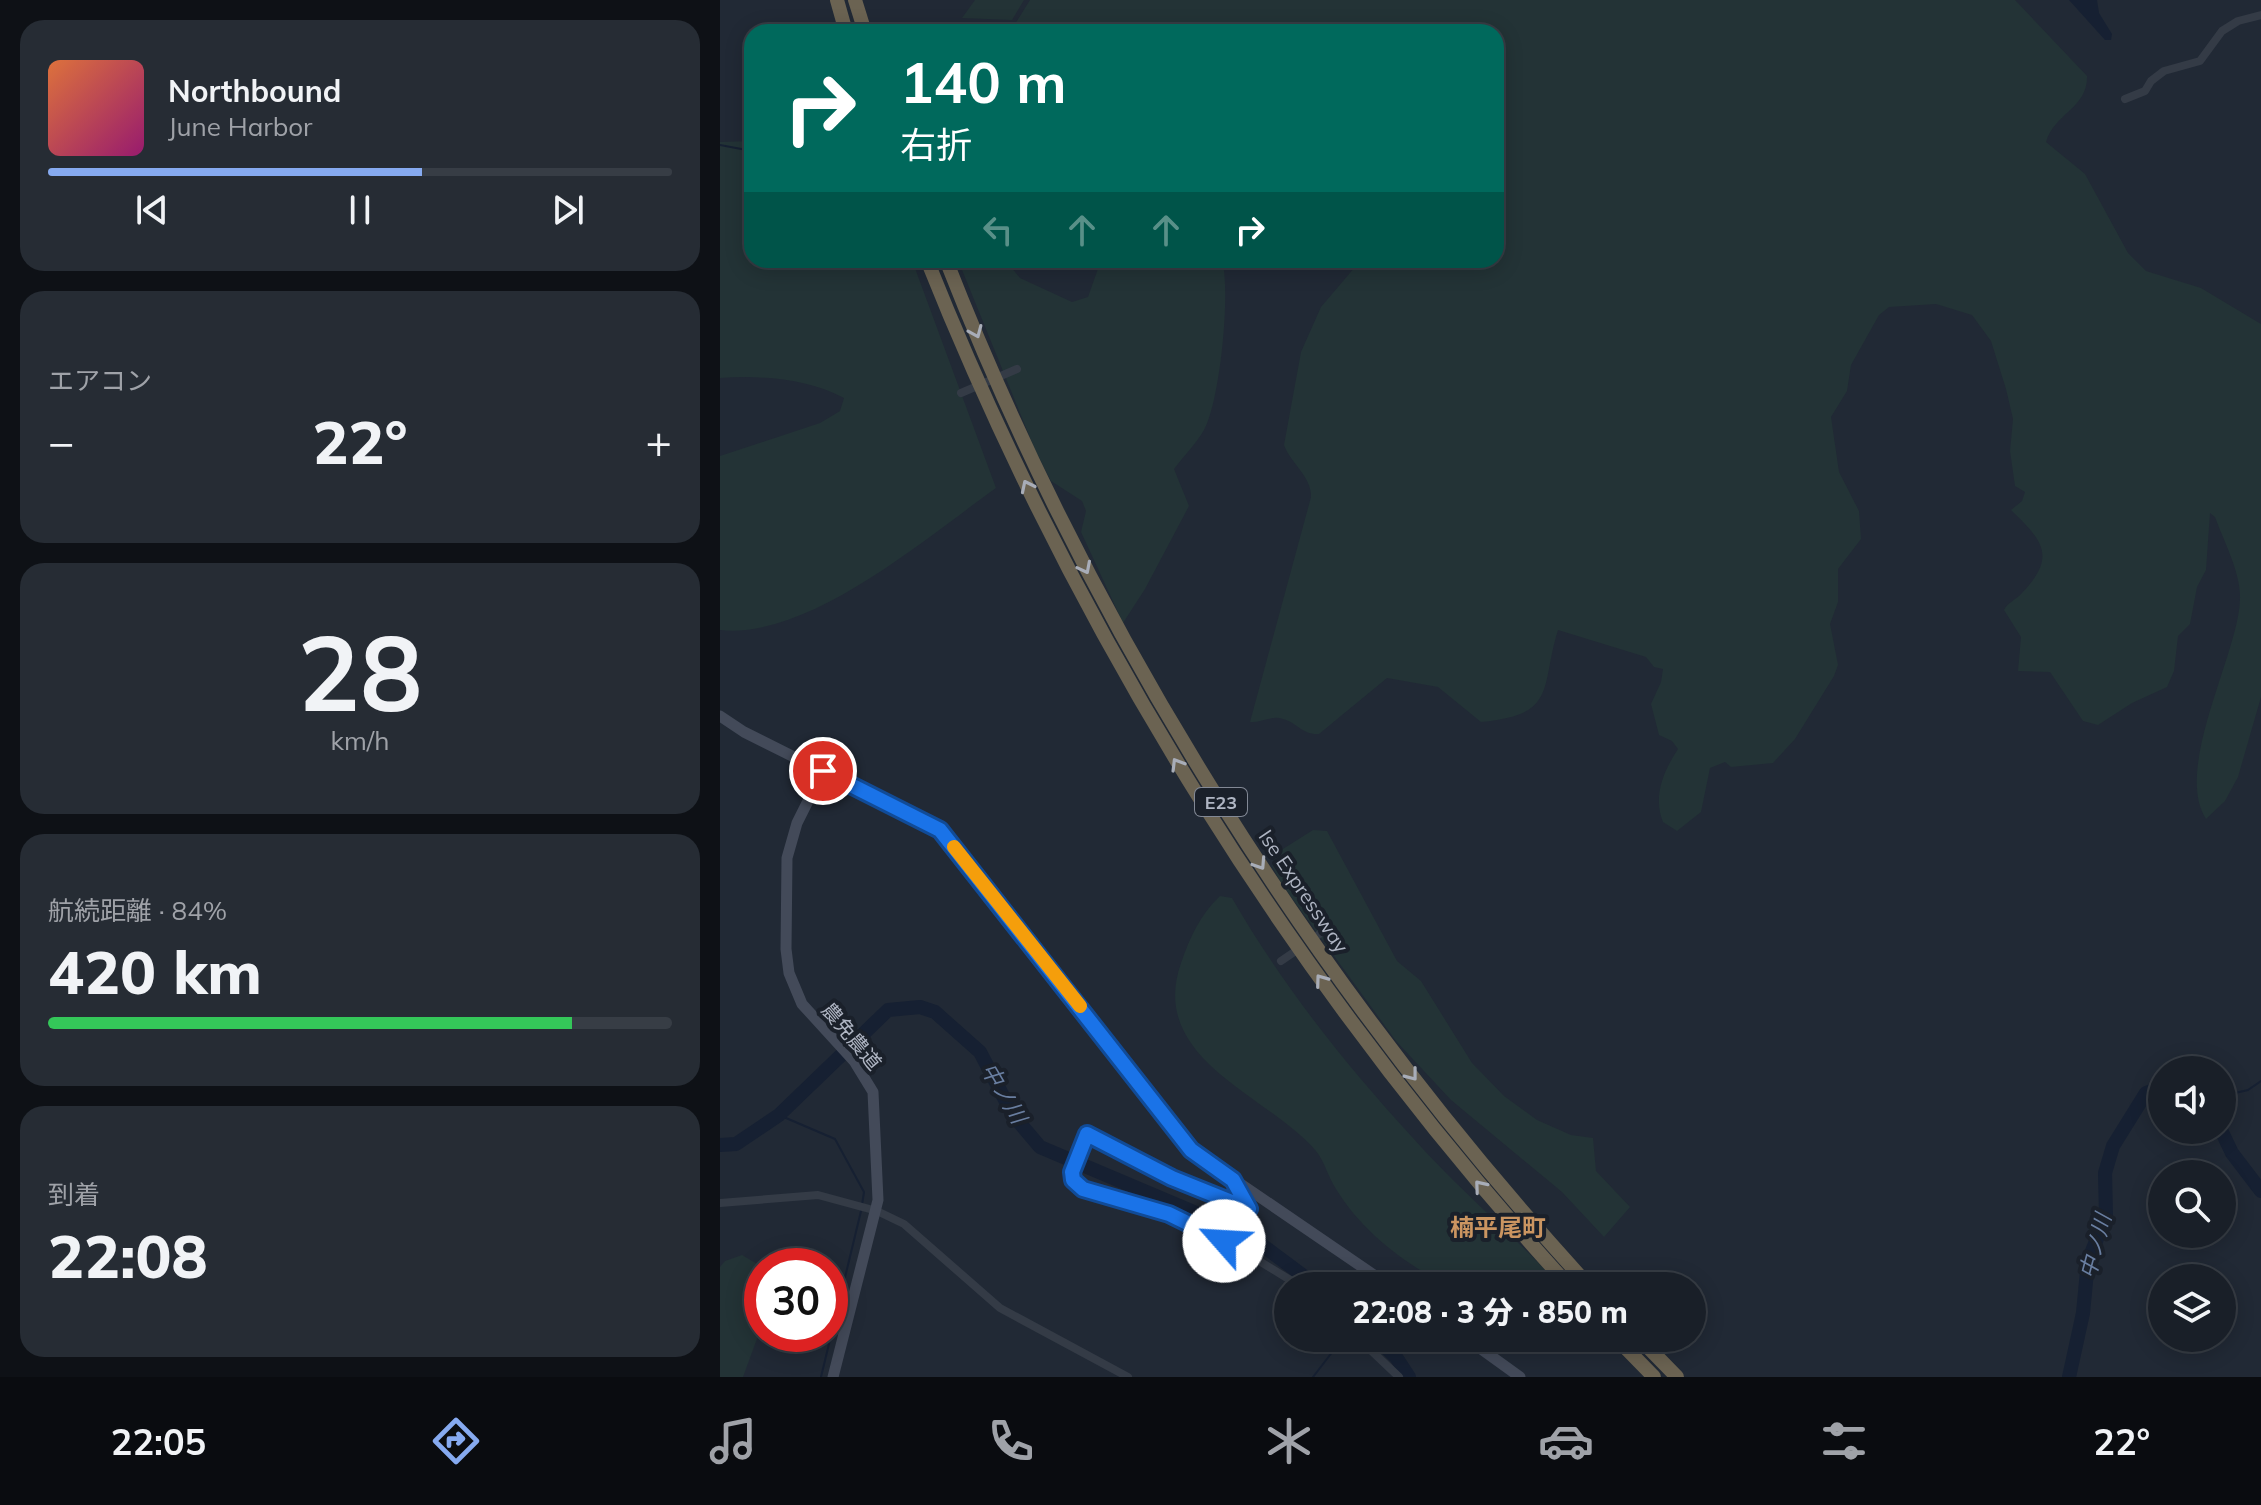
<!DOCTYPE html>
<html lang="ja">
<head>
<meta charset="utf-8">
<style>
	:root { --surface:#191f28; --page:#262c34; --text:#f1f3f6; --muted:#9fa2a8; --line:#373d45; --accent:#86aaf0 }
	body { margin:0; font-family:Mulish,"Noto Sans JP",sans-serif; background:var(--page); color:var(--text); height:100vh; display:flex; flex-direction:column; font-size:30px; white-space:nowrap }
	* { box-sizing:border-box; margin:0 }
	p { font-size:26px; color:var(--muted) }
	.icon { flex:none; width:44px; height:44px; fill:none; stroke:currentColor; stroke-width:2; stroke-linecap:round; stroke-linejoin:round }
	.map { position:relative; flex:1; overflow:hidden }
	.sheet { display:flex; flex-direction:column; gap:20px; padding:20px; background:#0e1116; width:720px }
	.sheet>* { flex:none }
	.hud { position:absolute; left:24px; top:24px; width:760px; height:244px; border-radius:24px; box-shadow:0 4px 20px #0003,0 0 0 2px var(--line); background:#00695c; color:#fff; overflow:hidden }
	.fabs { position:absolute; left:1428px; top:1056px; display:grid; gap:16px }
	.fabs a { display:grid; place-items:center; width:88px; height:88px; border-radius:50%; background:var(--surface); box-shadow:0 4px 20px #0003,0 0 0 2px var(--line); font-size:40px }
	.speed { position:absolute; left:24px; top:1248px; display:flex; gap:16px; font-size:40px; font-weight:700; text-align:center }
	.speed>* { display:grid; place-content:center; width:104px; height:104px; border-radius:50%; background:var(--surface); box-shadow:0 4px 20px #0003,0 0 0 2px var(--line); line-height:1 }
	.speed .limit { border:12px solid #d22; background:#fff; color:#111 }
	.pin { position:absolute; display:grid; place-items:center; width:68px; height:68px; color:#fff; margin:-34px; border:4px solid #fff; border-radius:50%; box-shadow:0 2px 8px #0007 }
	.me { position:absolute; width:88px; margin:-44px; rotate:296deg; stroke-linejoin:round; filter:drop-shadow(0 0 6px #0008) }
	.turn { display:flex; align-items:center; gap:28px; height:168px; padding:0 24px; font-size:36px }
	.turn .icon { width:104px; height:104px; stroke-width:2.5 }
	.turn b { display:block; font-size:56px; line-height:68px }
	.lanes { display:flex; align-items:center; height:76px; padding:0 24px; background:#0003; justify-content:center; gap:40px; direction:ltr }
	.lanes .off { opacity:.35 }
	.big { font-size:60px; font-weight:800; line-height:1.1 }
	.sheet .card { flex:1; display:flex; flex-direction:column; justify-content:center; gap:12px; min-width:0; padding:0 28px; border-radius:24px; background:var(--page) }
	.sheet .dial { align-items:center; gap:0 }
	.dial b { font-size:104px; line-height:1 }
	.song { display:flex; align-items:center; gap:24px }
	.cover { width:96px; height:96px; border-radius:12px; background:linear-gradient(135deg,hsl(20 70% 55%),hsl(320 70% 35%)) }
	.played { height:8px; border-radius:4px; background:linear-gradient(90deg,var(--accent) 60%,var(--line) 60%) }
	.keys { display:flex; justify-content:space-around; direction:ltr }
	.heat { display:flex; justify-content:space-between; align-items:center; font-size:44px; direction:ltr }
	.charge { height:12px; border-radius:6px; background:linear-gradient(90deg,#34c759 84%,var(--line) 0) }
	.trip { position:absolute; left:554px; top:1272px; width:432px; height:80px; border-radius:40px; background:var(--surface); box-shadow:0 4px 20px #0003,0 0 0 2px var(--line); font-weight:800; line-height:80px; text-align:center }
	.menu { display:flex; height:128px; justify-content:space-around; align-items:center; background:#0a0c10; color:var(--muted) }
	.menu .icon { width:56px; height:56px }
	.menu .on { color:var(--accent) }
	.menu b { font-size:36px; color:var(--text) }
	main { display:flex; flex:1; min-height:0 }
	.map>svg:first-child { display:block }
	.green { fill:#233336 }
	.water { fill:#162032 }
	.lines { fill:none; stroke-linecap:round; stroke-linejoin:round }
	.stream { stroke:#162032; stroke-width:2 }
	.river { stroke:#162032; stroke-width:14 }
	.street { stroke:#343b46; stroke-width:8 }
	.secondary { stroke:#434a59; stroke-width:11 }
	.highway { stroke:#6b6352; stroke-width:14 }
	.oneway { stroke:#a8adb8 }
	.route-casing { stroke:#114b97; stroke-width:20 }
	.route { stroke:#1a73e8; stroke-width:14 }
	.slow { stroke:#f59e0b; stroke-width:14 }
	.labels { text-anchor:middle; dominant-baseline:central; stroke-width:8; stroke-linejoin:round; paint-order:stroke }
	.shield { fill:#1a202a; stroke:#828895; stroke-width:2 }
	.shield-label { font-size:18px; font-weight:bold; fill:#afb5c3 }
	.street-label { font-size:20px; fill:#afb5c3; stroke:#1a202a }
	.water-label { font-size:22px; font-style:italic; fill:#697ea0; stroke:#1a202a }
	.quarter-label { font-size:24px; font-weight:bold; fill:#cb9561; stroke:#1a202a }
</style>
</head>
<body>
<main>
<section class="sheet">
<div class="card">
<div class="song"><i class="cover"></i><div><b>Northbound</b><p>June Harbor</p></div></div>
<div class="played"></div>
<div class="keys"><svg class="icon" aria-label="previous" viewBox="0 0 24 24"><path d="M18 5L8 12l10 7zM5 5v14"/></svg><svg class="icon" aria-label="pause" viewBox="0 0 24 24"><path d="M8 5v14M16 5v14"/></svg><svg class="icon" aria-label="next" viewBox="0 0 24 24"><path d="M6 5l10 7-10 7zM19 5v14"/></svg></div>
</div>
<div class="card"><p>エアコン</p>
<div class="heat"><a>−</a><b class="big">22°</b><a>+</a></div>
</div>
<div class="card dial"><b>28</b><p>km/h</p></div>
<div class="card"><p>航続距離 · 84%</p><b class="big">420 km</b><div class="charge"></div></div>
<div class="card"><p>到着</p><b class="big">22:08</b></div>
</section>
<div class="map">
<svg width="1541" height="1377" viewBox="0 0 1541 1377">
	<rect width="100%" height="100%" fill="#212935"/>
	<g class="green">
		<path d="M255 0H304L292 20 242 18Z"/>
		<path d="M310 0H1295L1367 76C1368 108 1334 114 1326 142L1365 174 1408 253 1426 271 1481 288 1541 324V697L1518 777 1505 801 1486 819C1453 768 1519 653 1520 599 1521 573 1504 542 1495 517L1490 513 1486 570 1477 587 1470 624 1458 636 1454 671 1447 687 1412 703 1378 725 1363 721 1330 672 1298 671 1301 637 1284 610C1288 602 1296 600 1302 593 1337 556 1323 541 1291 510L1302 501 1305 492 1295 486 1290 451 1293 419 1286 389 1271 341 1252 315 1216 304 1169 307 1159 315 1131 365 1127 391 1111 417 1119 472 1139 511 1141 539 1118 569V602L1110 624 1118 665 1114 676 1075 739 1053 763 1011 767 1005 762 990 768 981 812 957 831 943 822C932 795 945 769 958 749L952 741 939 735 931 704 941 682 943 669 934 667 926 657 838 630C820 688 838 715 761 722L718 687 667 678 599 734C582 735 578 723 563 719 552 715 541 723 530 722L591 497C592 477 571 464 564 445L581 352 601 307 641 260H776V32H290Z"/>
		<path d="M32 141V260H192L276 488C206 538 88 640 0 630V456L100 423 120 411 124 398C88 379 41 375 0 378V142Z"/>
		<path d="M238 260H285L300 278 352 302 368 297 381 260H502C511 291 500 402 484 430 476 444 463 457 454 469L469 506 425 589 403 623 361 532 366 511 362 501 331 481 315 450Z"/>
		<path d="M593 830 607 831 677 961 701 981 752 1063 784 1096 817 1120 851 1135 873 1138 876 1171 910 1207 884 1237 842 1192 731 1100 676 1041 561 883 552 866 555 854Z"/>
		<path d="M500 896 512 898C562 985 625 1064 693 1138 739 1190 793 1234 840 1286 818 1286 740 1292 725 1284 682 1262 641 1230 616 1189 608 1177 605 1162 596 1151 549 1095 427 1060 461 963 470 937 480 915 500 896Z"/>
		<path d="M22 1255 42 1267V1325L23 1377H0V1267L5 1261Z"/>
	</g>
	<path class="water" d="M1349 0H1377L1379 13 1392 34 1391 40H1385Z"/>
	<g class="lines">
		<g class="stream">
			<path d="M0 145 32 151"/>
			<path d="M1502 1096 1528 1090 1541 1081"/>
			<path d="M59 1115 115 1139 144 1192 142 1205"/>
			<path d="M101 1377 141 1211"/>
			<path d="M593 1377 623 1338"/>
		</g>
		<g class="river">
			<path d="M1501 1130 1512 1153 1541 1191"/>
			<path d="M0 1145 16 1144 59 1115 168 1010 200 1007 215 1012 260 1052 293 1115 320 1147 509 1227 542 1245 597 1286"/>
			<path d="M655 1338 676 1357 689 1377"/>
			<path d="M1349 1377 1363 1313 1368 1261 1386 1216 1385 1173 1393 1146 1426 1093 1442 1087"/>
		</g>
		<g class="street">
			<path d="M1405 99 1425 91 1431 81 1444 71 1480 61 1502 31 1518 21 1541 15"/>
			<path d="M241 393 297 369"/>
			<path d="M591 940 608 928"/>
			<path d="M561 961 580 948"/>
			<path d="M513 1181 529 1209 452 1178 367 1134C356 1154 345 1173 363 1189L449 1214 518 1248 580 1286"/>
			<path d="M0 1203 98 1195 157 1211 184 1224 280 1308 408 1377"/>
			<path d="M638 1338 679 1377"/>
		</g>
		<g class="secondary">
			<path d="M0 716 24 732 220 830 471 1150 670 1286"/>
			<path d="M103 771 77 823 67 858 66 949 69 973 82 1004 134 1061 153 1092 158 1200 113 1377"/>
			<path d="M746 1338 800 1377"/>
		</g>
		<g class="highway">
			<path d="M117 0 126 32"/>
			<path d="M135 0 145 32"/>
			<path d="M207 260C358 638 575 985 849 1286"/>
			<path d="M226 260C374 638 596 987 869 1286"/>
			<path d="M896 1338 934 1377"/>
			<path d="M919 1338 957 1377"/>
		</g>
	</g>
	<defs><path id="oneway-chevron" d="M-2-3.5L2.5 0L-2 3.5" fill="none" stroke-width="1.6" stroke-linecap="round" stroke-linejoin="round" transform="scale(2)"/></defs>
	<g class="oneway">
		<use href="#oneway-chevron" transform="translate(256 332) rotate(67)"/>
		<use href="#oneway-chevron" transform="translate(307 486) rotate(-116)"/>
		<use href="#oneway-chevron" transform="translate(365 568) rotate(63)"/>
		<use href="#oneway-chevron" transform="translate(457 764) rotate(-121)"/>
		<use href="#oneway-chevron" transform="translate(540 864) rotate(57)"/>
		<use href="#oneway-chevron" transform="translate(601 980) rotate(-126)"/>
		<use href="#oneway-chevron" transform="translate(692 1075) rotate(52)"/>
		<use href="#oneway-chevron" transform="translate(760 1186) rotate(-130)"/>
	</g>
	<g class="lines">
		<g class="route-casing">
			<path id="route" d="M103 771 220 830 471 1150 513 1180 529 1209 452 1178 367 1134 352 1172 353 1180 363 1189 449 1214 504 1241"/>
		</g>
		<use href="#route" class="route"/>
		<path class="slow" d="M234 847 360 1006"/>
	</g>
	<g class="labels">
		<rect class="shield" x="475" y="788" width="52" height="28" rx="6"/>
		<g class="shield-label">
			<text x="501" y="802">E23</text>
		</g>
		<g class="street-label">
			<text transform="translate(584 891) rotate(56)">Ise Expressway</text>
			<text transform="translate(132 1036) rotate(50)">農免農道</text>
		</g>
		<g class="water-label">
			<text transform="translate(284 1093) rotate(59)">中ノ川</text>
			<text transform="translate(1375 1246) rotate(-75)">中ノ川</text>
		</g>
		<g class="quarter-label">
			<text x="778" y="1227">楠平尾町</text>
		</g>
	</g>
</svg>
<div class="fabs">
<a><svg class="icon" aria-label="sound" viewBox="0 0 24 24"><path d="M4 9h4l5-4v14l-5-4H4zM17 9q2 3 0 6"/></svg></a>
<a><svg class="icon" aria-label="search" viewBox="0 0 24 24"><circle cx="10" cy="10" r="6"/><path d="M15 15l6 6"/></svg></a>
<a><svg class="icon" aria-label="layers" viewBox="0 0 24 24"><path d="M12 4l9 5-9 5-9-5zM3 14l9 5 9-5"/></svg></a>
</div>
<div class="speed"><div class="limit">30</div></div>
<div class="pin" style="left:103px;top:771px;background:#d93025"><svg class="icon" aria-label="arrive" viewBox="0 0 24 24"><path d="M6 21V4h12l-3 4 3 4H6"/></svg></div>
<svg class="me" style="left:504px;top:1241px" viewBox="-20 -20 40 40"><circle r="19" fill="#fff"/><path d="M0-13L10 11 0 6-10 11z" fill="#1a73e8"/></svg>
<div class="trip">22:08 · 3 分 · 850 m</div>
<div class="hud">
<div class="turn"><svg class="icon" aria-label="right" viewBox="0 0 24 24"><path d="M7 20v-9h11M14 6l5 5-5 5"/></svg><div><b>140 m</b>右折</div></div>
<div class="lanes"><svg class="icon off" aria-label="left" viewBox="0 0 24 24"><path d="M17 20v-9H6M10 6l-5 5 5 5"/></svg><svg class="icon off" aria-label="ahead" viewBox="0 0 24 24"><path d="M12 20V5M6 11l6-6 6 6"/></svg><svg class="icon off" aria-label="ahead" viewBox="0 0 24 24"><path d="M12 20V5M6 11l6-6 6 6"/></svg><svg class="icon" aria-label="right" viewBox="0 0 24 24"><path d="M7 20v-9h11M14 6l5 5-5 5"/></svg></div>
</div>
</div>
</main>
<nav class="menu">
<b>22:05</b>
<svg class="icon on" aria-label="directions" viewBox="0 0 24 24"><path d="M12 3l9 9-9 9-9-9zM9 14v-3h6M13 9l2 2-2 2"/></svg>
<svg class="icon" aria-label="music" viewBox="0 0 24 24"><path d="M9 18V5l10-2v13"/><circle cx="6" cy="18" r="3"/><circle cx="16" cy="16" r="3"/></svg>
<svg class="icon" aria-label="phone" viewBox="0 0 24 24"><path d="M5 4h4l2 5-3 2q2 4 5 5l2-3 5 2v4C11 20 4 13 5 4z"/></svg>
<svg class="icon" aria-label="climate" viewBox="0 0 24 24"><path d="M12 3v18M4 7l16 10M4 17L20 7"/></svg>
<svg class="icon" aria-label="car" viewBox="0 0 24 24"><path d="M5 17H2v-5l4-1 3-4h7l3 4 3 1v5h-3M9 17h6M6 11h13"/><circle cx="7" cy="17" r="2"/><circle cx="17" cy="17" r="2"/></svg>
<svg class="icon" aria-label="filters" viewBox="0 0 24 24"><path d="M4 7h16M4 17h16"/><circle cx="9" cy="7" r="2"/><circle cx="15" cy="17" r="2"/></svg>
<b>22°</b>
</nav>
</body>
</html>
